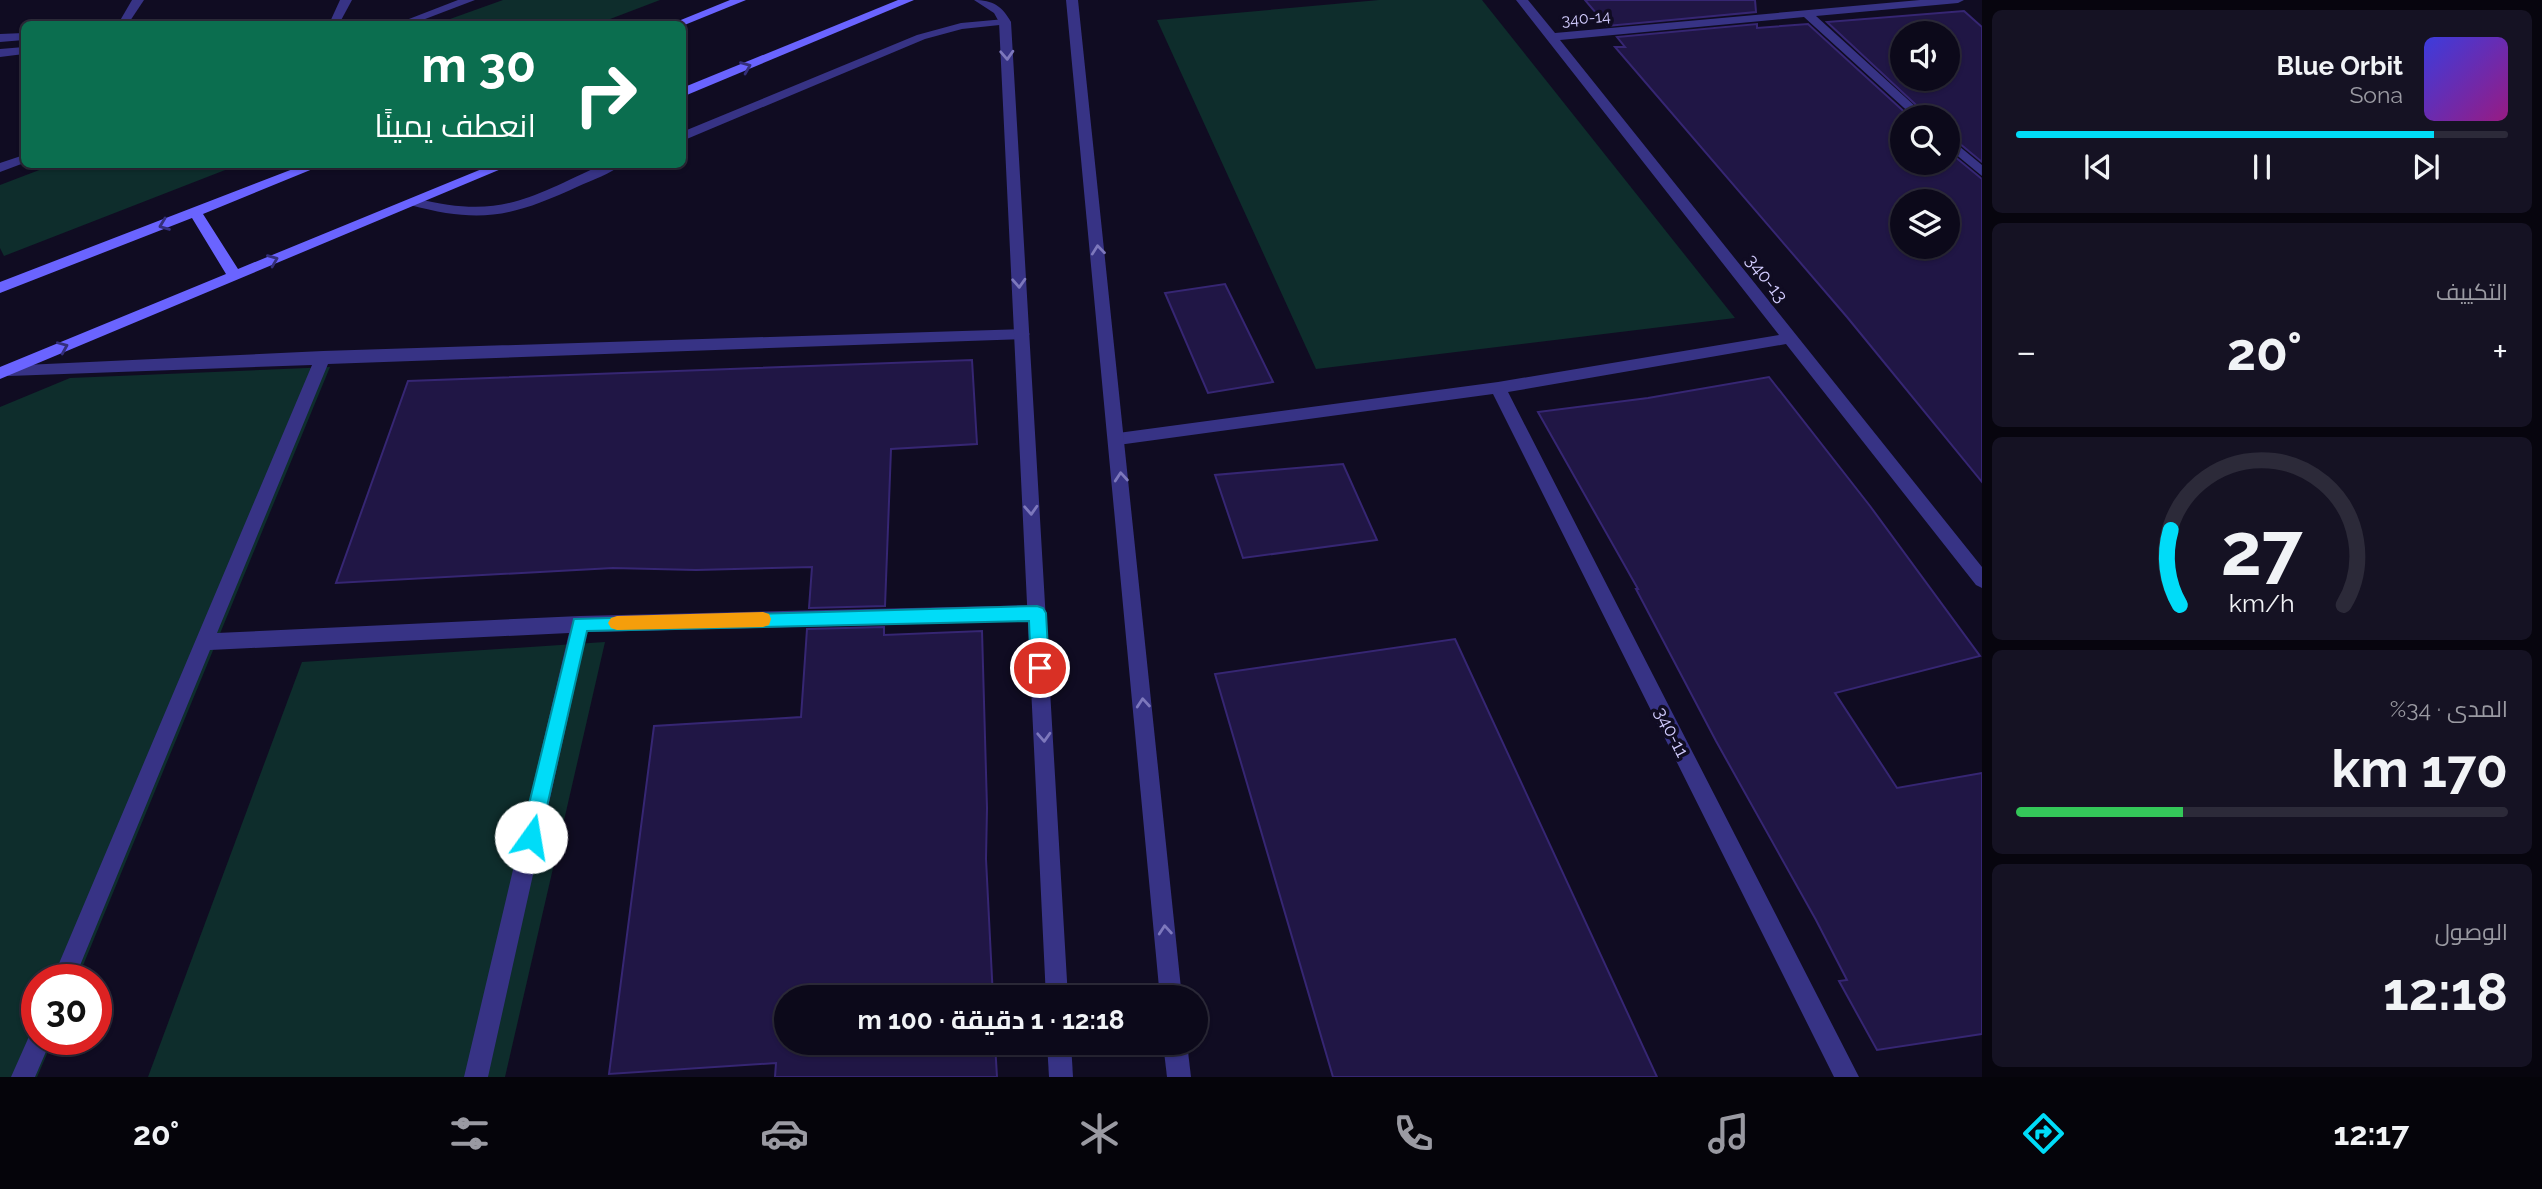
<!DOCTYPE html>
<html lang="ar">
<head>
<meta charset="utf-8">
<style>
	:root { --surface:#0c091a; --page:#151223; --text:#f1f3f6; --muted:#9a9aa2; --line:#2c2a39; --accent:#00dcf8 }
	body { margin:0; font-family:Raleway,Cairo,sans-serif; background:var(--page); color:var(--text); direction:rtl; height:100vh; display:flex; flex-direction:column; font-size:26px; white-space:nowrap }
	* { box-sizing:border-box; margin:0 }
	p { font-size:23px; color:var(--muted) }
	.icon { flex:none; width:38px; height:38px; fill:none; stroke:currentColor; stroke-width:2; stroke-linecap:round; stroke-linejoin:round }
	.map { position:relative; flex:1; overflow:hidden; direction:ltr }
	.side { display:flex; flex-direction:column; gap:10px; padding:10px; background:#07050e; width:560px }
	.side>* { flex:none }
	.top-card { position:absolute; left:21px; top:21px; width:665px; height:147px; border-radius:10px; box-shadow:0 2px 5px #0004,0 0 0 2px var(--line); direction:rtl; background:#0b6e4f; color:#fff; overflow:hidden }
	.controls { position:absolute; left:1890px; top:21px; display:grid; gap:14px }
	.controls a { display:grid; place-items:center; width:70px; height:70px; border-radius:50%; background:var(--surface); box-shadow:0 2px 5px #0004,0 0 0 2px var(--line); font-size:35px }
	.speed { position:absolute; left:21px; top:964px; display:flex; gap:14px; font-size:35px; font-weight:700; text-align:center }
	.speed>* { display:grid; place-content:center; width:91px; height:91px; border-radius:50%; background:var(--surface); box-shadow:0 2px 5px #0004,0 0 0 2px var(--line); line-height:1 }
	.speed .limit { border:10px solid #d22; background:#fff; color:#111 }
	.pin { position:absolute; display:grid; place-items:center; width:60px; height:60px; color:#fff; margin:-30px; border:4px solid #fff; border-radius:50%; box-shadow:0 2px 7px #0007 }
	.me { position:absolute; width:77px; margin:-38px; rotate:13deg; stroke-linejoin:round; filter:drop-shadow(0 0 5px #0008) }
	.turn { display:flex; align-items:center; gap:24px; height:147px; padding:0 35px; font-size:32px }
	.turn .icon { width:91px; height:91px; stroke-width:2.5 }
	.turn b { display:block; font-size:49px; line-height:60px }
	.big { font-size:52px; font-weight:700; line-height:1.1 }
	.side .widget { flex:1; display:flex; flex-direction:column; justify-content:center; gap:10px; min-width:0; padding:0 24px; border-radius:10px; background:var(--page) }
	.side .dial { align-items:center; gap:0 }
	.dial svg { height:182px; overflow:visible; fill:none; stroke:var(--line); stroke-width:7; stroke-linecap:round; text-anchor:middle }
	.dial text { fill:var(--text); stroke:none }
	.song { display:flex; align-items:center; gap:21px }
	.cover { width:84px; height:84px; border-radius:10px; background:linear-gradient(135deg,hsl(240 70% 55%),hsl(310 70% 35%)) }
	.played { height:7px; border-radius:4px; background:linear-gradient(90deg,var(--accent) 85%,var(--line) 85%) }
	.keys { display:flex; justify-content:space-around; direction:ltr }
	.heat { display:flex; justify-content:space-between; align-items:center; font-size:38px; direction:ltr }
	.charge { height:10px; border-radius:5px; background:linear-gradient(90deg,#34c759 34%,var(--line) 0) }
	.trip { position:absolute; left:774px; top:985px; width:434px; height:70px; border-radius:35px; background:var(--surface); box-shadow:0 2px 5px #0004,0 0 0 2px var(--line); font-weight:700; line-height:70px; text-align:center; direction:rtl }
	.tabs { display:flex; height:112px; justify-content:space-around; align-items:center; background:#05040a; color:var(--muted) }
	.tabs .icon { width:49px; height:49px }
	.tabs .selected { color:var(--accent) }
	.tabs b { font-size:32px; color:var(--text) }
	main { display:flex; flex:1; min-height:0 }
	.map>svg:first-child { display:block }
	.green { fill:#0e2d2c }
	.building { fill:#201645; stroke:#362673; stroke-width:2; fill-rule:evenodd }
	.lines { fill:none; stroke-linecap:round; stroke-linejoin:round }
	.service { fill:#373385; fill-rule:evenodd }
	.minor { fill:#373385; fill-rule:evenodd }
	.tertiary { fill:#373385; fill-rule:evenodd }
	.secondary { fill:#6a64ff; fill-rule:evenodd }
	.oneway { stroke:#7d78bc }
	.oneway2 { stroke:#342f7a }
	.route { fill:#00dcf8; stroke:#008fa1; stroke-width:2 }
	.slow { fill:#f59e0b }
	.labels { text-anchor:middle; dominant-baseline:central; stroke-width:7; stroke-linejoin:round; paint-order:stroke }
	.far-street-label { font-size:16px; fill:#d3cdff; stroke:#100c22 }
	.street-label { font-size:18px; fill:#d3cdff; stroke:#100c22 }
</style>
</head>
<body>
<main>
<section class="side">
<div class="widget">
<div class="song"><i class="cover"></i><div><b>Blue Orbit</b><p>Sona</p></div></div>
<div class="played"></div>
<div class="keys"><svg class="icon" aria-label="previous" viewBox="0 0 24 24"><path d="M18 5L8 12l10 7zM5 5v14"/></svg><svg class="icon" aria-label="pause" viewBox="0 0 24 24"><path d="M8 5v14M16 5v14"/></svg><svg class="icon" aria-label="next" viewBox="0 0 24 24"><path d="M6 5l10 7-10 7zM19 5v14"/></svg></div>
</div>
<div class="widget"><p>التكييف</p>
<div class="heat"><a>−</a><b class="big">20°</b><a>+</a></div>
</div>
<div class="widget dial"><svg viewBox="0 0 100 80">
<path d="M14 69A42 42 0 1 1 86 69"/>
<path d="M14 69A42 42 0 0 1 10 36" stroke="#00dcf8"/>
<text x="50" y="56" font-size="32" font-weight="700">27</text>
<text x="50" y="72" font-size="11">km/h</text>
</svg></div>
<div class="widget"><p>المدى · 34%</p><b class="big">170 km</b><div class="charge"></div></div>
<div class="widget"><p>الوصول</p><b class="big">12:18</b></div>
</section>
<div class="map">
<svg width="1982" height="1077" viewBox="0 0 1982 1077">
	<rect width="100%" height="100%" fill="#100c22"/>
	<g class="green">
		<path d="M503 0H660L597 24H436Z"/>
		<path d="M1379 0H1482L1735 318 1316 369 1157 20Z"/>
		<path d="M55 164H238V165L4 256 0 248V185Z"/>
		<path d="M330 367 77 980H37V1040H53L37 1077H0V407L70 378Z"/>
		<path d="M605 642 505 1077H148L302 662Z"/>
	</g>
	<g class="building">
		<path d="M1585 0H1755L1756 12 1607 26Z"/>
		<path d="M1964 11 1982 27V162L1948 134V117H1929L1827 22ZM1902 33H1948V79H1902Z"/>
		<path d="M1757 24V28L1808 24 1910 117H1902V163H1948V151L1982 179V482L1847 317 1615 47H1625L1617 37ZM1902 201H1948V247H1902Z"/>
		<path d="M1225 284 1273 382 1208 393 1165 293Z"/>
		<path d="M972 360 977 444 891 449 885 606 809 608 812 567 696 570 613 568 336 583 408 381Z"/>
		<path d="M1769 377 1870 506 1980 656 1835 693 1897 788 1982 773V1034L1877 1050 1839 981 1847 980 1816 920 1716 741 1636 589H1638L1538 412 1648 398Z"/>
		<path d="M1343 464 1377 540 1243 558 1215 475Z"/>
		<path d="M884 627V635L982 631 987 808 986 859 993 998H786V1043H995L997 1077H775L776 1063 609 1074 654 726 801 717 807 629Z"/>
		<path d="M1455 639 1657 1077H1333L1215 674Z"/>
	</g>
	<g class="lines">
		<g class="service">
			<path d="M1005 19 1011 22 1009 24 962 29 925 39 682 141V132L917 35 961 23Z"/>
			<path d="M24 47V54L0 57V49Z"/>
			<path d="M604 164H622C611 174 592 180 579 186 512 217 481 224 410 205L408 202 415 198C501 220 528 198 604 164Z"/>
		</g>
		<g class="minor">
			<path d="M132 0H144L128 24H118Z"/>
			<path d="M340 0H352L339 24H329Z"/>
			<path d="M458 0H475L412 24H396Z"/>
			<path d="M1516 0H1528L1555 33 1920 0H1964L1958 3 1816 16 1927 117H1914L1804 17 1560 40 1982 567V588L1976 585 1786 344 1508 392 1859 1077H1834L1493 394 1118 445 1110 439 1118 433 1498 382 1779 335Z"/>
			<path d="M0 34 24 33V40L0 42Z"/>
			<path d="M1948 137 1982 165V176L1948 148Z"/>
			<path d="M24 155V163L0 172V163Z"/>
			<path d="M1022 329 1030 334 1022 339 328 364 217 633 580 616 1037 605 1043 607 1046 613 1043 619 1037 621 587 632 488 1077H464L569 633 210 650 74 980H52L312 365 9 376 3 374 1 370 3 366 323 351Z"/>
			<path d="M37 1029V1040H51L35 1077H11L31 1032Z"/>
		</g>
		<g class="tertiary">
			<path d="M974 0C993 0 1002 6 1011 22L1068 998H1046L999 22 994 13Z"/>
			<path d="M1066 0H1078L1182 998H1160Z"/>
			<path d="M1047 1043H1071L1073 1077H1049Z"/>
			<path d="M1163 1043H1187L1191 1077H1167Z"/>
		</g>
		<g class="secondary">
			<path d="M730 0H746L682 26 671 24Z"/>
			<path d="M898 0H914L682 97V88Z"/>
			<path d="M306 164H325L203 214 238 269 494 164H513L0 379V367L226 274 192 218 0 293V282Z"/>
		</g>
	</g>
	<defs><path id="oneway-chevron" d="M-2-3.5L2.5 0L-2 3.5" fill="none" stroke-width="1.6" stroke-linecap="round" stroke-linejoin="round" transform="scale(1.75)"/></defs>
	<g class="oneway">
		<use href="#oneway-chevron" transform="translate(1007 55) rotate(87)"/>
		<use href="#oneway-chevron" transform="translate(1098 250) rotate(-96)"/>
		<use href="#oneway-chevron" transform="translate(1019 283) rotate(87)"/>
		<use href="#oneway-chevron" transform="translate(1121 477) rotate(-95)"/>
		<use href="#oneway-chevron" transform="translate(1031 510) rotate(87)"/>
		<use href="#oneway-chevron" transform="translate(1143 703) rotate(-95)"/>
		<use href="#oneway-chevron" transform="translate(1044 737) rotate(87)"/>
		<use href="#oneway-chevron" transform="translate(1165 930) rotate(-95)"/>
	</g>
	<g class="oneway2">
		<use href="#oneway-chevron" transform="translate(746 67) rotate(-22)"/>
		<use href="#oneway-chevron" transform="translate(164 225) rotate(159)"/>
		<use href="#oneway-chevron" transform="translate(273 260) rotate(-22)"/>
		<use href="#oneway-chevron" transform="translate(63 347) rotate(-23)"/>
	</g>
	<path class="route" d="M1037 606 1043 608 1046 613 1049 668 1046 673 1040 676 1034 673 1031 668 1029 621 587 631 540 837 538 844 531 846 524 844 521 837 574 619Z"/>
	<path class="slow" d="M763 612 769 614 771 619 769 625 763 627 617 630 611 628 608 623 611 618 617 616Z"/>
	<g class="labels">
		<g class="far-street-label">
			<text transform="translate(1586 18) rotate(-5)">340-14</text>
		</g>
		<g class="street-label">
			<text transform="translate(1767 278) rotate(52)">340-13</text>
			<text transform="translate(1672 732) rotate(63)">340-11</text>
		</g>
	</g>
</svg>
<div class="controls">
<a><svg class="icon" aria-label="sound" viewBox="0 0 24 24"><path d="M4 9h4l5-4v14l-5-4H4zM17 9q2 3 0 6"/></svg></a>
<a><svg class="icon" aria-label="search" viewBox="0 0 24 24"><circle cx="10" cy="10" r="6"/><path d="M15 15l6 6"/></svg></a>
<a><svg class="icon" aria-label="layers" viewBox="0 0 24 24"><path d="M12 4l9 5-9 5-9-5zM3 14l9 5 9-5"/></svg></a>
</div>
<div class="speed"><div class="limit">30</div></div>
<div class="pin" style="left:1040px;top:668px;background:#d93025"><svg class="icon" aria-label="arrive" viewBox="0 0 24 24"><path d="M6 21V4h12l-3 4 3 4H6"/></svg></div>
<svg class="me" style="left:531px;top:837px" viewBox="-20 -20 40 40"><circle r="19" fill="#fff"/><path d="M0-13L10 11 0 6-10 11z" fill="#00dcf8"/></svg>
<div class="trip">12:18 · 1 دقيقة · 100 m</div>
<div class="top-card">
<div class="turn"><svg class="icon" aria-label="right" viewBox="0 0 24 24"><path d="M7 20v-9h11M14 6l5 5-5 5"/></svg><div><b>30 m</b>انعطف يمينًا</div></div>
</div>
</div>
</main>
<nav class="tabs">
<b>12:17</b>
<svg class="icon selected" aria-label="directions" viewBox="0 0 24 24"><path d="M12 3l9 9-9 9-9-9zM9 14v-3h6M13 9l2 2-2 2"/></svg>
<svg class="icon" aria-label="music" viewBox="0 0 24 24"><path d="M9 18V5l10-2v13"/><circle cx="6" cy="18" r="3"/><circle cx="16" cy="16" r="3"/></svg>
<svg class="icon" aria-label="phone" viewBox="0 0 24 24"><path d="M5 4h4l2 5-3 2q2 4 5 5l2-3 5 2v4C11 20 4 13 5 4z"/></svg>
<svg class="icon" aria-label="climate" viewBox="0 0 24 24"><path d="M12 3v18M4 7l16 10M4 17L20 7"/></svg>
<svg class="icon" aria-label="car" viewBox="0 0 24 24"><path d="M5 17H2v-5l4-1 3-4h7l3 4 3 1v5h-3M9 17h6M6 11h13"/><circle cx="7" cy="17" r="2"/><circle cx="17" cy="17" r="2"/></svg>
<svg class="icon" aria-label="filters" viewBox="0 0 24 24"><path d="M4 7h16M4 17h16"/><circle cx="9" cy="7" r="2"/><circle cx="15" cy="17" r="2"/></svg>
<b>20°</b>
</nav>
</body>
</html>
